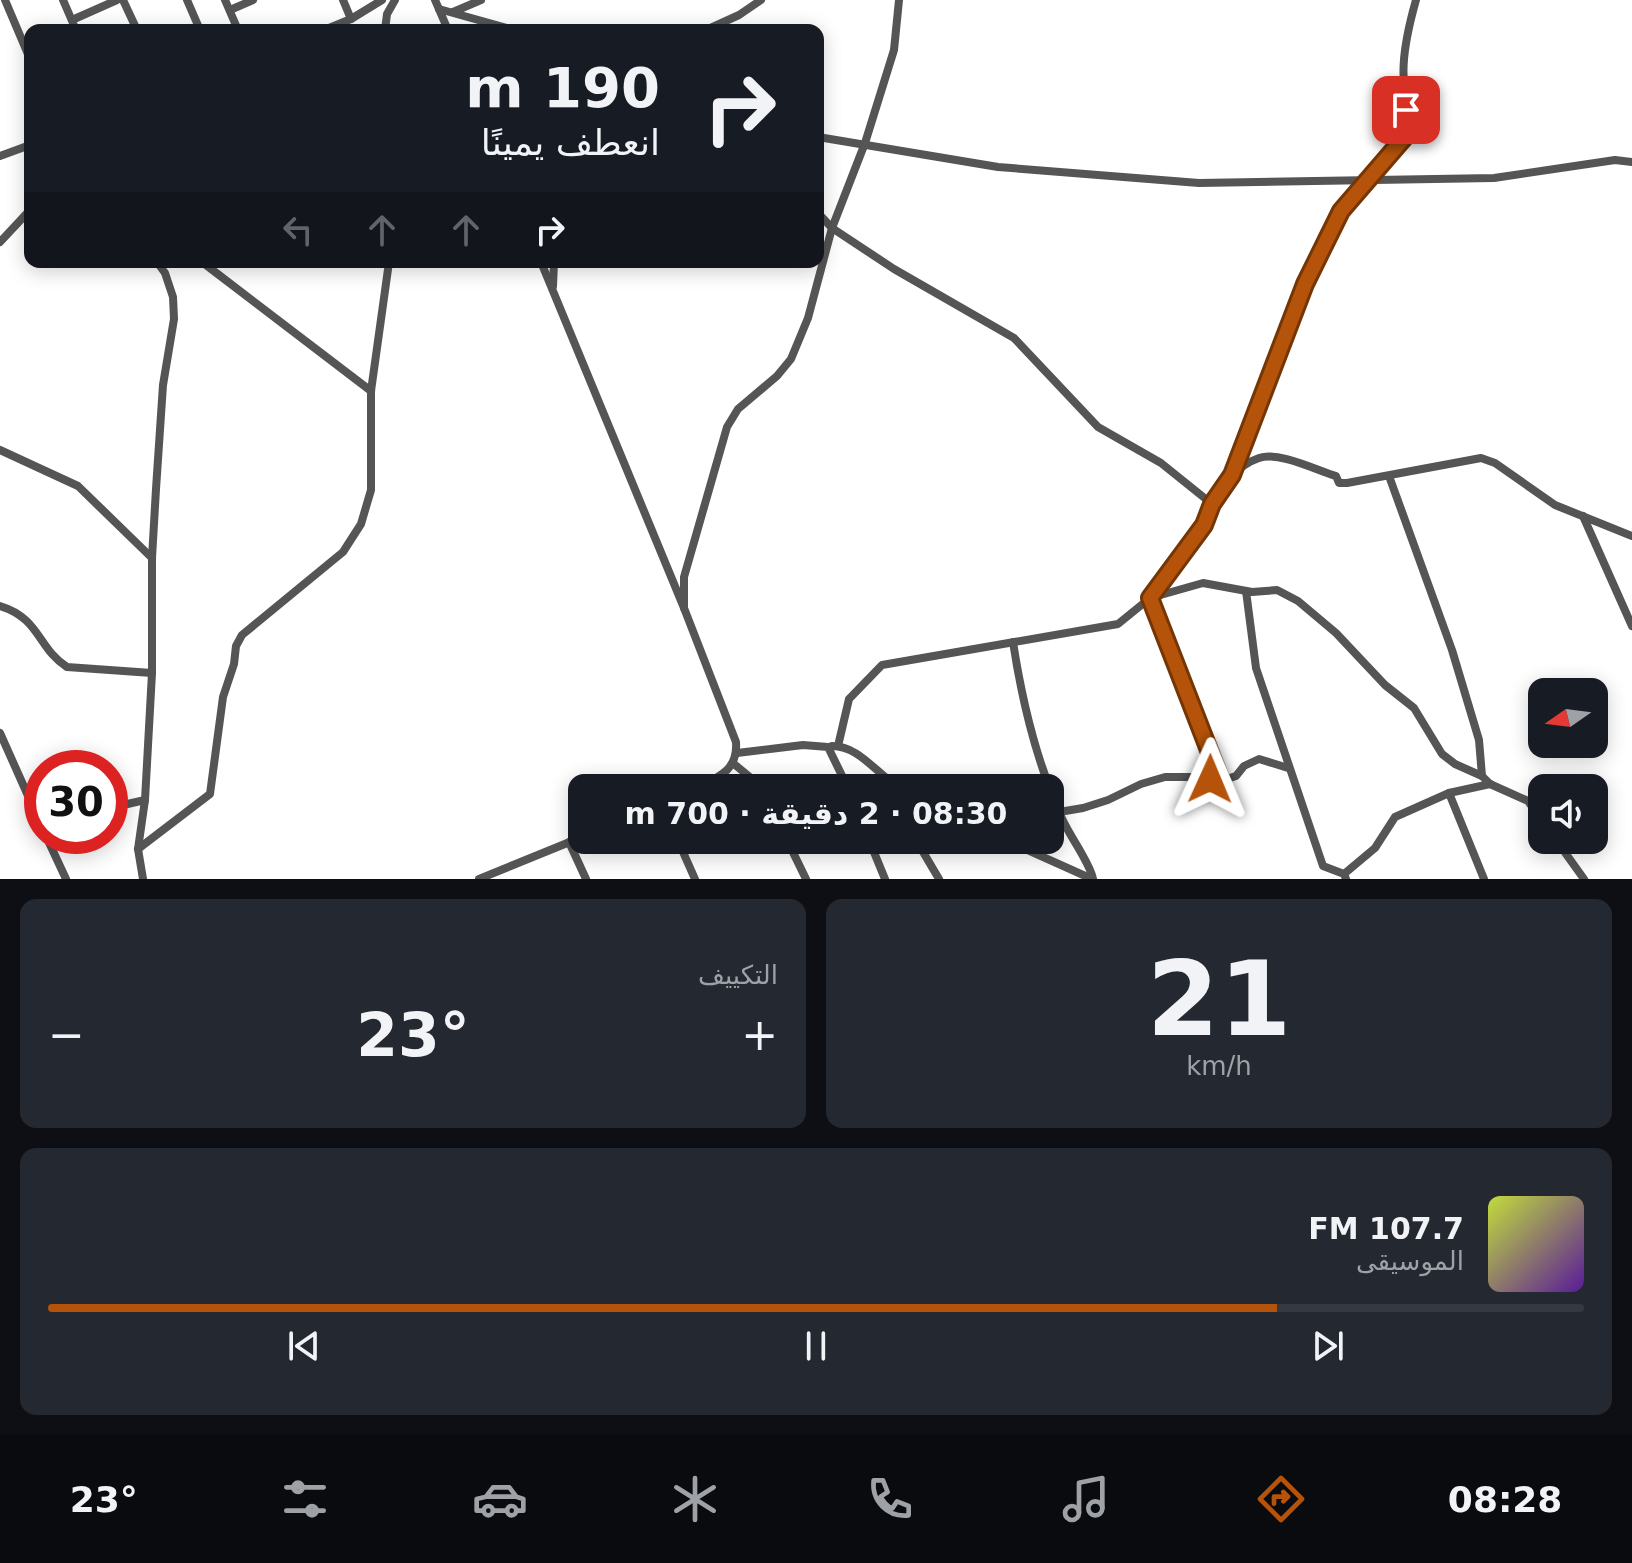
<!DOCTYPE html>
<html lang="ar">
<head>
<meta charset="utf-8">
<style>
	:root { --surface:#171b24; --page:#242831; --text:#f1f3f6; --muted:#9ea1a6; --line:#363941; --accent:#b45309 }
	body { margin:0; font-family:"DejaVu Sans","Noto Naskh Arabic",sans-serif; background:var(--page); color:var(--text); direction:rtl; height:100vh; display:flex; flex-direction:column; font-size:30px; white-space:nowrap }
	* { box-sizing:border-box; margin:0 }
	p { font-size:26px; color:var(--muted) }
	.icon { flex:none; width:44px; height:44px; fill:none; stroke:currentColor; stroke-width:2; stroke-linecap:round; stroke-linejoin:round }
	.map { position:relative; height:879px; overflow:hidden; direction:ltr }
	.drawer { display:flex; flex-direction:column; gap:20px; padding:20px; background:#0d0f14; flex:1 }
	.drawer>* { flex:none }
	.top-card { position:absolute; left:24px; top:24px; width:800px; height:244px; border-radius:16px; box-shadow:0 4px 20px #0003; direction:rtl; background:#171b24; color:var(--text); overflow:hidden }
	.needle { width:52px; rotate:256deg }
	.buttons { position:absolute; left:1528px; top:678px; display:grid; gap:16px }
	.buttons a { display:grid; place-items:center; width:80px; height:80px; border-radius:16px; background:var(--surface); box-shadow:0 4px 20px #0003; font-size:40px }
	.speed { position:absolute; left:24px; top:750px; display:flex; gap:16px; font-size:40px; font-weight:700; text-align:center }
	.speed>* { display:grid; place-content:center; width:104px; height:104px; border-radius:50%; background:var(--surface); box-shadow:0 4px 20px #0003; line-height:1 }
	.speed .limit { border:12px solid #d22; background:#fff; color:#111 }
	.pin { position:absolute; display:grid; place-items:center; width:68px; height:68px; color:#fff; margin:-34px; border-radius:16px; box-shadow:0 4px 12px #0006 }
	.me { position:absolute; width:88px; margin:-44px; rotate:1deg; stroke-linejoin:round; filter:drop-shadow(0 0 6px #0008) }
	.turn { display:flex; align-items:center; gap:28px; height:168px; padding:0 32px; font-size:36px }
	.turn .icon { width:104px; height:104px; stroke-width:2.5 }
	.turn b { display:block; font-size:56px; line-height:68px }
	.lanes { display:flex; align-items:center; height:76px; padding:0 32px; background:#0003; justify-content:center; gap:40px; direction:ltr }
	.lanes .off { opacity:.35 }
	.big { font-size:60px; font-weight:800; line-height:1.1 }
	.drawer .tile { flex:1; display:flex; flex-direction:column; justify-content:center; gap:12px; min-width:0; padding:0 28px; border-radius:16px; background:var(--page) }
	.drawer .dial { align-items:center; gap:0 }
	.dial b { font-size:104px; line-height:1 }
	.song { display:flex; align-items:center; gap:24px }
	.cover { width:96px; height:96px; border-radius:12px; background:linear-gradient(135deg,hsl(70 70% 55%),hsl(270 70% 35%)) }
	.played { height:8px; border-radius:4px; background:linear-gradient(90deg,var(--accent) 80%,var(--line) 80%) }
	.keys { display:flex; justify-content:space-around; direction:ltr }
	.heat { display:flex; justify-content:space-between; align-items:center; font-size:44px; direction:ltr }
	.drawer .tiles { flex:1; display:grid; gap:20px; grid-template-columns:1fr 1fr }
	.tile:last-child { grid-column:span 2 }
	.trip { position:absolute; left:568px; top:774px; width:496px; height:80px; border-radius:16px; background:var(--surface); box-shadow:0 4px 20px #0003; font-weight:800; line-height:80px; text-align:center; direction:rtl }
	.menu { display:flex; height:128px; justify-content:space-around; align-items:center; background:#090b0e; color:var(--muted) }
	.menu .icon { width:56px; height:56px }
	.menu .on { color:var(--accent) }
	.menu b { font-size:36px; color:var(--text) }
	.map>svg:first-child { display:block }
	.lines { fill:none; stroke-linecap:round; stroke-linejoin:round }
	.minor { stroke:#555; stroke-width:8 }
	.route-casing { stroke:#753606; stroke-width:20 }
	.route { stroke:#b45309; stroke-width:14 }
</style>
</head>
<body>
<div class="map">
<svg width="1632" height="879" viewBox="0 0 1632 879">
	<rect width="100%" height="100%" fill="#fff"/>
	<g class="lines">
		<g class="minor">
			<path d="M5 0 30 59"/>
			<path d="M63 0 76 30"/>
			<path d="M123 0 137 30"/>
			<path d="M187 0 200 30"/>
			<path d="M225 0 238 30"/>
			<path d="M343 0 351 19"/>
			<path d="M435 0 448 30"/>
			<path d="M439 9 514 30"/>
			<path d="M230 10 253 0"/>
			<path d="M453 12 481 0"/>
			<path d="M72 20 117 0"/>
			<path d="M324 30 351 19 382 0"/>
			<path d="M385 30 387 14 395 0"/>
			<path d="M706 30 739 15 761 0"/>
			<path d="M818 137 998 167 1199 183 1494 178 1615 160 1632 162"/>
			<path d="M0 156 30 145"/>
			<path d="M818 213 832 228 894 269 1014 338 1098 427 1161 463 1212 504"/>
			<path d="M0 242 30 210"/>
			<path d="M202 262 371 391"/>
			<path d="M541 262 684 608 736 742C738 770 719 777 697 788"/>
			<path d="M553 286 554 262"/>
			<path d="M0 450 78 486 152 558"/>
			<path d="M1232 474 1305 284 1341 211 1410 131C1400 77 1401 53 1416 0"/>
			<path d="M1389 476 1452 650 1479 740 1482 776"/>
			<path d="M1583 516 1632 626"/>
			<path d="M1246 591 1256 668 1323 866 1344 874 1346 879"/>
			<path d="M0 606C40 618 38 649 67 667L152 673"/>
			<path d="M684 608V577L727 427 738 409 777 376 791 359 808 318 832 228 865 143 894 50 899 0"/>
			<path d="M1013 642C1022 701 1036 759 1060 814 1067 833 1090 862 1093 879"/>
			<path d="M0 733 42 827"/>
			<path d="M832 746C861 746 877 776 901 788"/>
			<path d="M838 746 849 699 882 665 1118 624 1150 598 1203 583 1252 592 1277 590 1298 601 1336 633 1385 685 1414 708 1442 754 1455 764 1482 776 1490 784 1528 801 1542 821"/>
			<path d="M737 753 803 745 828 747 848 788"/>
			<path d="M734 764 751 778 758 788"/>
			<path d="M1221 781 1150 598C1167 575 1185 552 1201 528 1218 502 1226 469 1259 458 1279 451 1316 470 1336 476L1339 483H1347L1481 458 1495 463 1555 505 1632 536"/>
			<path d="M1449 793 1484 879"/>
			<path d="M110 808 145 800"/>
			<path d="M1059 812 1083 808 1108 800 1141 784 1165 777H1190L1221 781 1236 776 1244 766 1259 759 1288 768"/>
			<path d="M46 836 66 879"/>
			<path d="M683 840V852L695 879"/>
			<path d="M787 840 806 879"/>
			<path d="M869 840 885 879"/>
			<path d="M916 840 939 879"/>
			<path d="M1005 840 1092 879"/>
			<path d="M1556 840 1584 879"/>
			<path d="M569 842 586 879"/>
			<path d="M138 849 210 794 223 697 234 664 236 646 242 635 343 552 361 524 371 490V391L389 262"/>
			<path d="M1344 874 1375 848 1395 817 1449 793 1490 784"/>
			<path d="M143 879 138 849 145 800 152 673V558L156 489 163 385 174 319 173 297 165 273 157 262"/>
			<path d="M479 879 582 837"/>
		</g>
	</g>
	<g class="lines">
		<g class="route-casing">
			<path id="route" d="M1210 779 1221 781 1150 598 1204 525 1212 504 1232 475 1305 284 1341 211 1410 131 1406 110"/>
		</g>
		<use href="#route" class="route"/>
	</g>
</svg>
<div class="buttons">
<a><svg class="needle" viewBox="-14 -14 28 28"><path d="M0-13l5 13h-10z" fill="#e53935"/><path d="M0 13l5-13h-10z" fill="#9ea1a6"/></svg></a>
<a><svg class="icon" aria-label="sound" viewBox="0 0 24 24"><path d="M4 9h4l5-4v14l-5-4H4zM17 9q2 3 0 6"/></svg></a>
</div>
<div class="speed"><div class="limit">30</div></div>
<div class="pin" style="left:1406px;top:110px;background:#d93025"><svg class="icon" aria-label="arrive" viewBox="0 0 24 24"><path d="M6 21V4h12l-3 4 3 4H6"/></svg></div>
<svg class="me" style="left:1210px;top:779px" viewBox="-20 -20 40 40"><path d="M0-17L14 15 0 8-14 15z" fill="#b45309" stroke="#fff" stroke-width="4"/></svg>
<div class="trip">08:30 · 2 دقيقة · 700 m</div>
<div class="top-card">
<div class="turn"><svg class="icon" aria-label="right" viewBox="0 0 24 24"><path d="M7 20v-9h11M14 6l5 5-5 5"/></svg><div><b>190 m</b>انعطف يمينًا</div></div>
<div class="lanes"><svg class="icon off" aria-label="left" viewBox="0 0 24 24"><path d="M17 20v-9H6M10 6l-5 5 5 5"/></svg><svg class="icon off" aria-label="ahead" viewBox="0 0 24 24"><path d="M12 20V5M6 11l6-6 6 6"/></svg><svg class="icon off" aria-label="ahead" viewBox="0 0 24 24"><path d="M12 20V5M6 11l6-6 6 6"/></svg><svg class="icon" aria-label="right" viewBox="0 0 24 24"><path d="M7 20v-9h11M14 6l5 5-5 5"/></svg></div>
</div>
</div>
<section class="drawer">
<div class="tiles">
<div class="tile dial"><b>21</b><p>km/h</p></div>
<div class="tile"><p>التكييف</p>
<div class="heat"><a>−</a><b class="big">23°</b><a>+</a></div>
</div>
<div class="tile">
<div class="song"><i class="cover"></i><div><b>107.7 FM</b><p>الموسيقى</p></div></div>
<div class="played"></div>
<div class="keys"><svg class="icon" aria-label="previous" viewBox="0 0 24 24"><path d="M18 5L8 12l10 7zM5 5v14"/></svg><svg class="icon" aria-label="pause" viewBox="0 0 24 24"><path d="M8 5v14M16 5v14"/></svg><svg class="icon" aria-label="next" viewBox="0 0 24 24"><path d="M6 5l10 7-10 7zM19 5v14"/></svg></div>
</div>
</div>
</section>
<nav class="menu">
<b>08:28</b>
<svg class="icon on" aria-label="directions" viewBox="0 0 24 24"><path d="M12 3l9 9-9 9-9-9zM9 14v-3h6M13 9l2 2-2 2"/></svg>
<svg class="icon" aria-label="music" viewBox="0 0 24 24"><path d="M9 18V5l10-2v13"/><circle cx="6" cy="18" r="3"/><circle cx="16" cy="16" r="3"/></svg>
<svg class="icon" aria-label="phone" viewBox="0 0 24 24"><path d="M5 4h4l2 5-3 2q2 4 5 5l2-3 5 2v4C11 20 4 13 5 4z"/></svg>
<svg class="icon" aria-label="climate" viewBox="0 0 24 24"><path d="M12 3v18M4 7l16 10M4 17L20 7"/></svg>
<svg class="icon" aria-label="car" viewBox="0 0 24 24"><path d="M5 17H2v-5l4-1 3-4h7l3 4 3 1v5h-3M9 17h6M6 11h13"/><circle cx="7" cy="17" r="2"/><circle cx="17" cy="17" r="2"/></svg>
<svg class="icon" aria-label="filters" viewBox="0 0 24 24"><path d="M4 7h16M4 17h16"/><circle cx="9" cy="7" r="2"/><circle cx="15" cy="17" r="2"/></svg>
<b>23°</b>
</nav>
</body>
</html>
